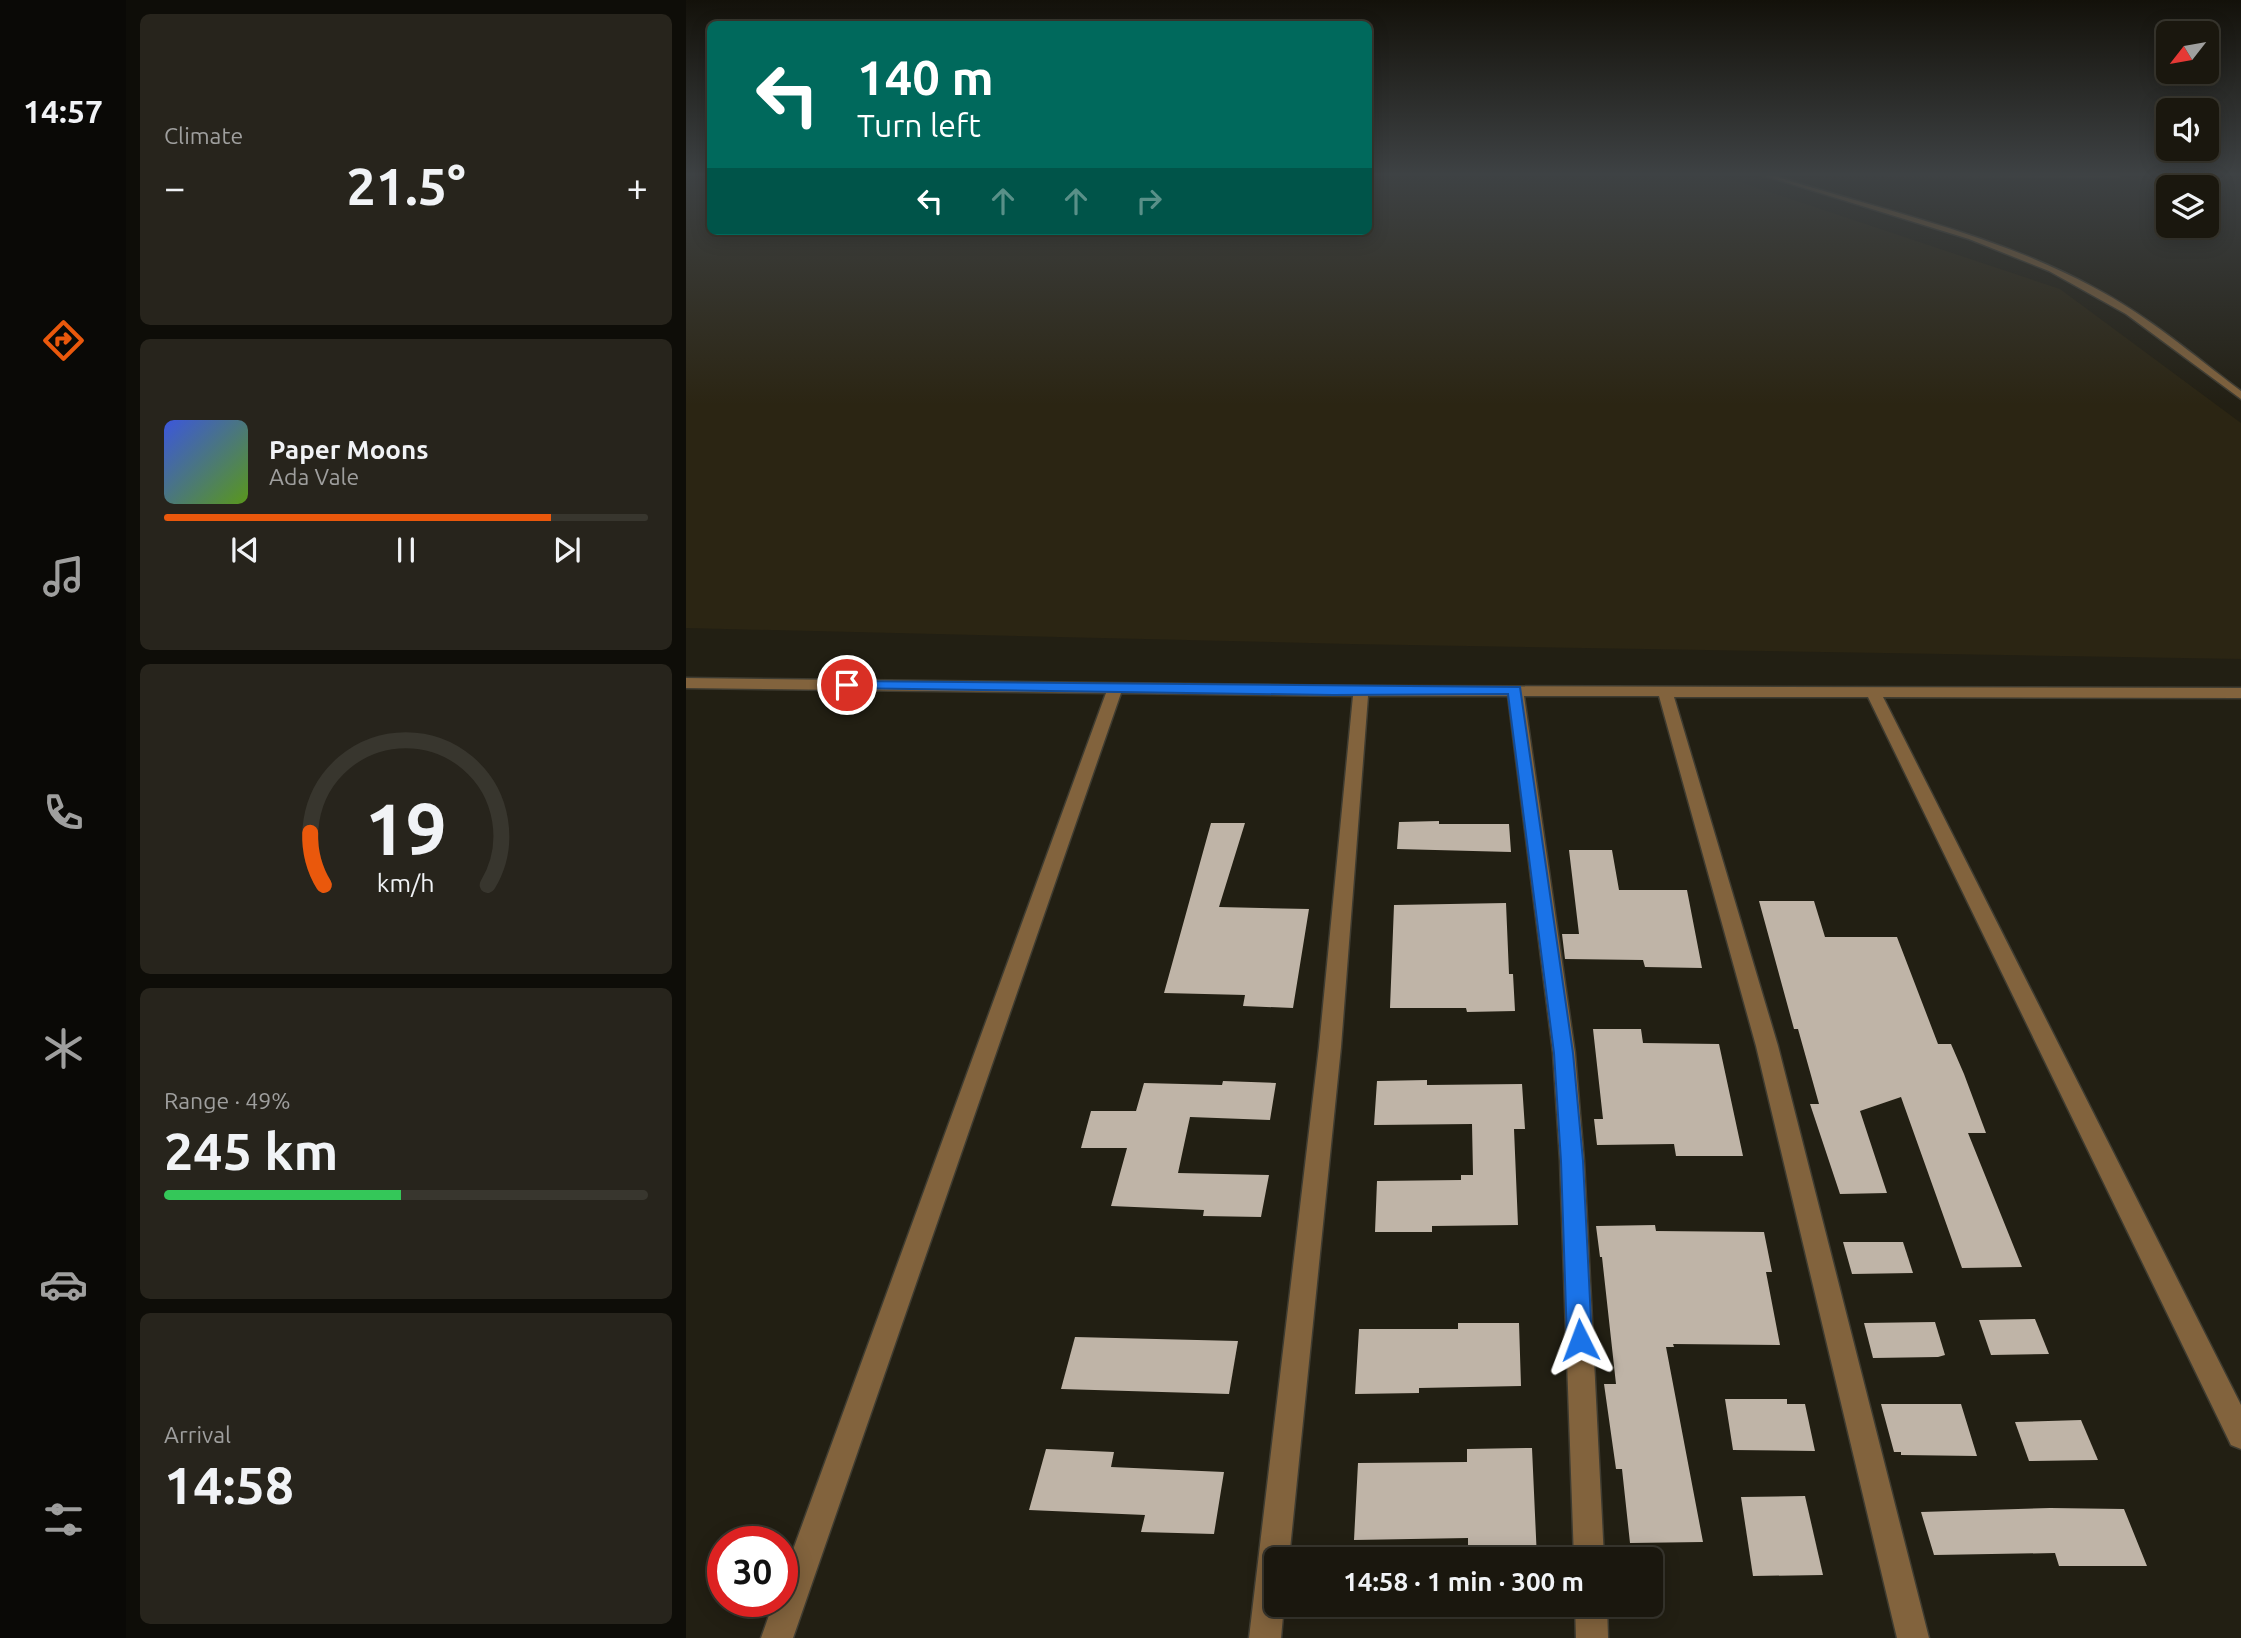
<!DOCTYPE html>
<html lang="en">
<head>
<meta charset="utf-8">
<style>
	:root { --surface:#1a170e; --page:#27241c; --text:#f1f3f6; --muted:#9f9f9e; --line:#38362e; --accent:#ea580c }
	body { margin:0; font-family:Ubuntu,sans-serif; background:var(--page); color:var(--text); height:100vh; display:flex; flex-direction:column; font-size:26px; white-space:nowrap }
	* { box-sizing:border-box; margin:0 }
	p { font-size:23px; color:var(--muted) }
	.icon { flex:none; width:38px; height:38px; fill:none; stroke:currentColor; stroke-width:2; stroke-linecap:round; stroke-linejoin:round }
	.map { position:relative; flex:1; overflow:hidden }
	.panel { display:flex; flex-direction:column; gap:14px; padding:14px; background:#0e0d08; width:560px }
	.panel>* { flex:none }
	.top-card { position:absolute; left:21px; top:21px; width:665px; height:214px; border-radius:10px; box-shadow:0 4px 18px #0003,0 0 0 2px var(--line); background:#00695c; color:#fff; overflow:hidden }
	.needle { width:46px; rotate:239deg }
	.fabs { position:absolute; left:1470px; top:21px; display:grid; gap:14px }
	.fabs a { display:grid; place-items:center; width:63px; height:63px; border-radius:10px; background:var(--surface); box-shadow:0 4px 18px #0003,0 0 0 2px var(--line); font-size:35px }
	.speed { position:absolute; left:21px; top:1526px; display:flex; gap:14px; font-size:35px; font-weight:700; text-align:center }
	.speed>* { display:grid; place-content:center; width:91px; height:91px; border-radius:50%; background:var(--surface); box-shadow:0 4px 18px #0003,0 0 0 2px var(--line); line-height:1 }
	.speed .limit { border:10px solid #d22; background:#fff; color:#111 }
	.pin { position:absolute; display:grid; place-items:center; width:60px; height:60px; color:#fff; margin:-30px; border:4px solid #fff; border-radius:50%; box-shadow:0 2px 7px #0007 }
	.me { position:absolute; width:77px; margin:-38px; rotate:357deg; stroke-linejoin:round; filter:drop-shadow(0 0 5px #0008) }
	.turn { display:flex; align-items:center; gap:24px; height:147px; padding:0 35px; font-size:32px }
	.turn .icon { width:91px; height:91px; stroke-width:2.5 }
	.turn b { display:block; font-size:49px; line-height:60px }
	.lanes { display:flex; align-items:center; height:66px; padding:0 35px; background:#0003; justify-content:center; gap:35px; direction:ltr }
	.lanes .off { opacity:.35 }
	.big { font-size:52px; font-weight:700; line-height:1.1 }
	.panel .widget { flex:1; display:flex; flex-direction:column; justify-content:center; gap:10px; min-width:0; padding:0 24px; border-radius:10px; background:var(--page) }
	.panel .dial { align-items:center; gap:0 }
	.dial svg { height:182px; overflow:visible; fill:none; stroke:var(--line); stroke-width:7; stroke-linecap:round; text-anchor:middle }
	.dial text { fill:var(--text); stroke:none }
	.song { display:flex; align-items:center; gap:21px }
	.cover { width:84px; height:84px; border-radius:10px; background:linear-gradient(135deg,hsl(230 70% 55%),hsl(90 70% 35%)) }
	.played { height:7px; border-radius:4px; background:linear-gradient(90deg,var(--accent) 80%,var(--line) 80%) }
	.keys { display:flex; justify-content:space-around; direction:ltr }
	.heat { display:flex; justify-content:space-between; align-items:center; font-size:38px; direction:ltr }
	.charge { height:10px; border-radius:5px; background:linear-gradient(90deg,#34c759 49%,var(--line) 0) }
	.trip { position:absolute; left:578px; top:1547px; width:399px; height:70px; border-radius:10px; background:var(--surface); box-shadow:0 4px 18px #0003,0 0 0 2px var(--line); font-weight:700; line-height:70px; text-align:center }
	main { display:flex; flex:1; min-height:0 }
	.tab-bar { display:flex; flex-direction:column; width:126px; justify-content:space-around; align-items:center; background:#0a0906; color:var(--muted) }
	.tab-bar .icon { width:49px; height:49px }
	.tab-bar .on { color:var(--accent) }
	.tab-bar b { font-size:32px; color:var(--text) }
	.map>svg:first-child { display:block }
	.built { fill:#2b2513 }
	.building { fill:#bfb4a7 }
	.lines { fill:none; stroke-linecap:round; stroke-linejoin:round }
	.minor-casing { stroke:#3f3c31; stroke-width:3 }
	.minor { fill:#82633d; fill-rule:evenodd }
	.route { fill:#1a73e8; stroke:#114b97; stroke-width:2 }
</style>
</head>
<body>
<main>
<nav class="tab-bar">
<b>14:57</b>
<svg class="icon on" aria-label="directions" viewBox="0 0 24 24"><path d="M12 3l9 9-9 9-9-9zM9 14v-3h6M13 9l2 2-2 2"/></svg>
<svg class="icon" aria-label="music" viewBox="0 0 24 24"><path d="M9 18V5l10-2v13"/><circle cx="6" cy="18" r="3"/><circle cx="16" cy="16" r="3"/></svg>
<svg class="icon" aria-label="phone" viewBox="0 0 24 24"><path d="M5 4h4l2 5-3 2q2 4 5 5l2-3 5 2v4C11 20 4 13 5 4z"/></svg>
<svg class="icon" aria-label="climate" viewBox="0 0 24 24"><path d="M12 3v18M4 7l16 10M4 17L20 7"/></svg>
<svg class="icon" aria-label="car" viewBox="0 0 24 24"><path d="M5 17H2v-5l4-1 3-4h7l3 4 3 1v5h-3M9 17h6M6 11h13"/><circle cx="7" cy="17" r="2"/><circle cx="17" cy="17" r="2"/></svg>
<svg class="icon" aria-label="filters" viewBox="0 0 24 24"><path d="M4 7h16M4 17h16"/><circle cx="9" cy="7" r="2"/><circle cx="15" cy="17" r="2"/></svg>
</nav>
<section class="panel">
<div class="widget"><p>Climate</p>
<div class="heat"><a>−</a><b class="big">21.5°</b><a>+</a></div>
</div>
<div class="widget">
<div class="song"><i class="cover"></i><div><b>Paper Moons</b><p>Ada Vale</p></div></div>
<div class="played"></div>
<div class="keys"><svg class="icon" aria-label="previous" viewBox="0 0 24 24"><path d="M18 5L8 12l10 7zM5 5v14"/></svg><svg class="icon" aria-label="pause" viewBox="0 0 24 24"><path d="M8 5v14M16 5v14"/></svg><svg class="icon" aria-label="next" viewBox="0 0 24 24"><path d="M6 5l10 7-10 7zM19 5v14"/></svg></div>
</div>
<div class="widget dial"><svg viewBox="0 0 100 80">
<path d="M14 69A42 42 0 1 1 86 69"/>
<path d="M14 69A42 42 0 0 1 8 46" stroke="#ea580c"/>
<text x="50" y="56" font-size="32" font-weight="700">19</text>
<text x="50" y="72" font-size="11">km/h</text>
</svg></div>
<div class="widget"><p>Range · 49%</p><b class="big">245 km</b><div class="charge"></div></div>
<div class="widget"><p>Arrival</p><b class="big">14:58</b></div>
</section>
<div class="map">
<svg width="1555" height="1638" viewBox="0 0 1555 1638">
	<rect width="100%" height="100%" fill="#221f13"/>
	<path class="built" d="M0 175H24V231H682L683 175H1033L1374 289 1555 423V659L664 644 0 628Z"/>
	<g class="building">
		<path d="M753 821V824H823L825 852 711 849 713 822Z"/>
		<path d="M525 823H559L533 907 623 909 607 1008 557 1006 559 995 478 993Z"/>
		<path d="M883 850H926L933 890H1001L1016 968 959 967 957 960 879 959 876 934H893Z"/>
		<path d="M1073 901H1128L1139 937H1211L1252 1044H1265L1278 1074 1300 1133H1282L1336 1267 1276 1268 1215 1097 1174 1111 1201 1193 1154 1194 1124 1104H1133L1112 1029H1108Z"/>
		<path d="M820 903 823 974H827L829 1011 781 1012 780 1008H704L708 905Z"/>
		<path d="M907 1029H955L957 1043 1033 1044 1057 1156H990L988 1144 911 1145 908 1119H917Z"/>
		<path d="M741 1080V1085L836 1084 839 1129H828L832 1225 746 1226V1232H689L691 1181 775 1180V1175H787L786 1124 688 1125 691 1081Z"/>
		<path d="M537 1081 590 1083 584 1120 504 1117 492 1173 583 1175 575 1217 517 1216 518 1210 425 1206 441 1148H395L405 1111H450L458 1083 536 1085Z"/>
		<path d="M969 1225 970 1231 1078 1232 1086 1272H1080L1094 1345 987 1344 988 1347H980L1017 1542 944 1543 936 1469H930L918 1384H930L916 1257H914L910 1226Z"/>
		<path d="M1157 1242H1217L1227 1273 1166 1274Z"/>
		<path d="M1349 1319 1363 1354 1305 1355 1293 1320Z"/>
		<path d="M1249 1322 1259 1355 1252 1357 1187 1358 1178 1323Z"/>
		<path d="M772 1323H833L835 1386 733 1388V1393L669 1394 673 1329H772Z"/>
		<path d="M389 1337 552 1341 543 1394 375 1389Z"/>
		<path d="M1039 1399H1101V1404H1119L1129 1451 1047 1450Z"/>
		<path d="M1195 1404H1275L1291 1456 1215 1455V1452H1208Z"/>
		<path d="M1395 1420 1412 1460 1343 1461 1329 1422Z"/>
		<path d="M846 1448 851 1559H782V1538L668 1540 672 1463 781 1462V1449Z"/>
		<path d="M360 1449 428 1452 425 1467 538 1472 528 1534 455 1532 459 1515 343 1510Z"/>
		<path d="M1119 1496 1137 1575 1067 1576 1055 1497Z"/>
		<path d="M1364 1508 1438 1509 1461 1566H1373L1369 1553 1248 1555 1235 1512Z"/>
	</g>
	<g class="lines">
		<g class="minor-casing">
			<g id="minor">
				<path d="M1076 175H1086C1194 210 1307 233 1407 287 1461 315 1507 355 1555 391V399L1440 314 1363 271 1283 239Z"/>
				<path d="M1134 175H1435L1432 177Z"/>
				<path d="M0 678 675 686 1555 688V698L1197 697 1555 1405V1449L1545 1445 1182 697H988L1092 1046 1243 1638H1211L1070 1046 973 696H838L889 1053 898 1161 918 1559H888L874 1161 867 1053 822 696H682L655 1047 603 1559H590V1605H598L595 1638H563L633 1047 667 696 435 693 107 1638H75L88 1601H96V1580L420 693 0 688Z"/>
				<path d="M889 1605H921L922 1638H890Z"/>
			</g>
		</g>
		<use href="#minor" class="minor"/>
	</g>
	<linearGradient id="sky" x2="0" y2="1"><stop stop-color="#13110a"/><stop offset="0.43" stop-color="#3e4244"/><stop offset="1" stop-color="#3e4244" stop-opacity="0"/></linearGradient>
	<rect width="1555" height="405" fill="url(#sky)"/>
	<path class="route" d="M161 681 834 687 887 1053 897 1161 906 1340 902 1349 894 1352 885 1349 881 1340 875 1161 868 1053 822 694 647 695 156 688V682Z"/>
</svg>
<div class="fabs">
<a><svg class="needle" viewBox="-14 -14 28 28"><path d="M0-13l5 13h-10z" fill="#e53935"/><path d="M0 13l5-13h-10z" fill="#9f9f9e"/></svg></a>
<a><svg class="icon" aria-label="sound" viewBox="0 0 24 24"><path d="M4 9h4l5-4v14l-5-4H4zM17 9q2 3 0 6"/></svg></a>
<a><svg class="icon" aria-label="layers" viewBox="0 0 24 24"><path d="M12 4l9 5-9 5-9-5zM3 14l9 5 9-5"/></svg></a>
</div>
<div class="speed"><div class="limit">30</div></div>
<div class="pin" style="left:161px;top:685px;background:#d93025"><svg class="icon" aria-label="arrive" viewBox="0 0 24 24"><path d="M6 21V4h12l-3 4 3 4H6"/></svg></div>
<svg class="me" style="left:894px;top:1340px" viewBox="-20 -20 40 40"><path d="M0-17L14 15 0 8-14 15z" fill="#1a73e8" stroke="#fff" stroke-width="4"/></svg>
<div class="trip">14:58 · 1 min · 300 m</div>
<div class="top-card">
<div class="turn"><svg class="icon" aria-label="left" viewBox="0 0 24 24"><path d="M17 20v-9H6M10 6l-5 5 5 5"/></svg><div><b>140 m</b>Turn left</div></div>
<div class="lanes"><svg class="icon" aria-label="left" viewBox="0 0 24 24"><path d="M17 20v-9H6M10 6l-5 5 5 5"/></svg><svg class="icon off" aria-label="ahead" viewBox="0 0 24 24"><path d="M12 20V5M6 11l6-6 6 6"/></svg><svg class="icon off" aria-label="ahead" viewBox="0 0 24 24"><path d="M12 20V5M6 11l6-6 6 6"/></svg><svg class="icon off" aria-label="right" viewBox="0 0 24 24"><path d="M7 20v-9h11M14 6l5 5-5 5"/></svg></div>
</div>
</div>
</main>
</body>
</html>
